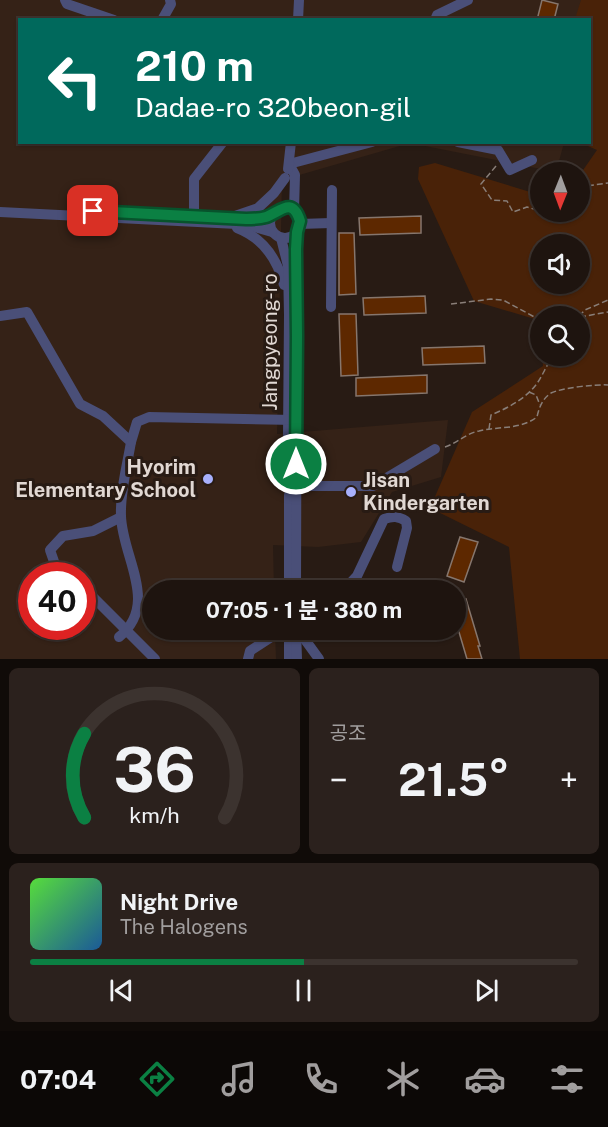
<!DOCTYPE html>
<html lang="ko">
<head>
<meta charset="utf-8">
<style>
	:root { --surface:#1e140f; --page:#2b211d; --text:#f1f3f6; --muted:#a19e9e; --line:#3c332f; --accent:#0b8043 }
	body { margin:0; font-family:"Public Sans","Noto Sans KR",sans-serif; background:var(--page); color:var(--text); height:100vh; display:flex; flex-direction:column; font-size:22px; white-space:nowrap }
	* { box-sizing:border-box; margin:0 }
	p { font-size:20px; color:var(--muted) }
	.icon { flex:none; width:33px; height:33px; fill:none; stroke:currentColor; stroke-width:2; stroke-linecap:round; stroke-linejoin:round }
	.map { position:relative; height:659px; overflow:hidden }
	.drawer { display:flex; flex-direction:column; gap:9px; padding:9px; background:#100b08; flex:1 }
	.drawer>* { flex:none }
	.hud { position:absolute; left:18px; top:18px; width:573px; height:126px; border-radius:0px; box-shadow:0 2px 4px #0004,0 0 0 2px var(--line); background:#00695c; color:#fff; overflow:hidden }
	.needle { width:39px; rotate:181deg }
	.buttons { position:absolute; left:530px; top:162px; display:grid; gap:12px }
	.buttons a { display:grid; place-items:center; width:60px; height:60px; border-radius:50%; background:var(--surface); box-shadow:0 2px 4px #0004,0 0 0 2px var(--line); font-size:30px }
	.speed { position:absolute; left:18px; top:562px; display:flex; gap:12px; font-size:30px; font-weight:700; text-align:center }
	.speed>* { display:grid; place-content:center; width:78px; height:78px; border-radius:50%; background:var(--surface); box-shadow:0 2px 4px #0004,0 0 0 2px var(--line); line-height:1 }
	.speed .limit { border:9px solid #d22; background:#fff; color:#111 }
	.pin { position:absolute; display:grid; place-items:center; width:51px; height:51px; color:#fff; margin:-26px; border-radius:12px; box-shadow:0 3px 9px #0006 }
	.me { position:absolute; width:66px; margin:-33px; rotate:0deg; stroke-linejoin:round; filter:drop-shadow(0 0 4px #0008) }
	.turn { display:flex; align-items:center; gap:21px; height:126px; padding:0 18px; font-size:27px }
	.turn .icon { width:78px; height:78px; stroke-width:2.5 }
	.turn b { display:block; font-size:42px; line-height:51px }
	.big { font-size:45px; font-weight:700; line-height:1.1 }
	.drawer .widget { flex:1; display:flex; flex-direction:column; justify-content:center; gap:9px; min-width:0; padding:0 21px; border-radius:9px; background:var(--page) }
	.drawer .dial { align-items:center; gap:0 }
	.dial svg { height:156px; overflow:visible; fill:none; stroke:var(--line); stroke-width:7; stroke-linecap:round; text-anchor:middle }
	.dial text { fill:var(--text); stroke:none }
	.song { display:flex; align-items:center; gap:18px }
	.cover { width:72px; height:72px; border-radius:9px; background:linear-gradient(135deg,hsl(110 70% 55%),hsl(210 70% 35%)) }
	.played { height:6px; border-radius:3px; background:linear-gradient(90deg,var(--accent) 50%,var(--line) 50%) }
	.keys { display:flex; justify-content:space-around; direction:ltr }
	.heat { display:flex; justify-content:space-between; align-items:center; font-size:33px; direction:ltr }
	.drawer .tiles { flex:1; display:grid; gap:9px; grid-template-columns:1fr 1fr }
	.widget:last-child { grid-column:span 2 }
	.trip { position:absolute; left:142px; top:580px; width:324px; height:60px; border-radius:30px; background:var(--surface); box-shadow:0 2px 4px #0004,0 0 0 2px var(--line); font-weight:700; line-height:60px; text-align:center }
	.tabs { display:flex; height:96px; justify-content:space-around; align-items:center; background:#0c0806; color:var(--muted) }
	.tabs .icon { width:42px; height:42px }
	.tabs .selected { color:var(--accent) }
	.tabs b { font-size:27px; color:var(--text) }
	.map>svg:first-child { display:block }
	.built { fill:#352217; fill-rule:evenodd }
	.green { fill:#492208; fill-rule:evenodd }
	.building { fill:#5d2800; stroke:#86766d; stroke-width:1.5 }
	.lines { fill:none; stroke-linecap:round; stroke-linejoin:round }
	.path { stroke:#897e78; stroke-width:1.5; stroke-dasharray:6 3; stroke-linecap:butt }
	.minor { stroke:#4a4f78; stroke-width:10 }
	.route-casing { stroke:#07532c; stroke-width:15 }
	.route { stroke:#0b8043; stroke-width:10 }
	.poi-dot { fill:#a8b0fc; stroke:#281b14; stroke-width:2 }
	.labels { text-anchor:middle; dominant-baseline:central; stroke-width:6; stroke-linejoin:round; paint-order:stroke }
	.street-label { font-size:20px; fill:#e1d8d3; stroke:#281b14 }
	.poi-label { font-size:20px; font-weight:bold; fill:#e1d8d3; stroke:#281b14; text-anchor:end }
</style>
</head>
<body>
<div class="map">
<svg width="608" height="659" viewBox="0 0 608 659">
	<rect width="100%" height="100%" fill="#281b14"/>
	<path class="built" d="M0 0H603L590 20H20V142L564 143 556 172 410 143 282 180 277 434 448 420 441 477 392 492 361 542 318 547 273 545 274 591H153V630H275L276 659H0ZM32 576H82V627H32Z"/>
	<path class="green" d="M581 0H608V659H520L509 547 430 508 472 412 543 366 542 356H579V316H540V340L538 320 474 301 418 179 419 167 435 163 540 195V212H579V176L597 150 581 143 590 142V20L575 19ZM540 244H579V284H540Z"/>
	<g class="building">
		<path d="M542 0 558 4 554 20H537Z"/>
		<path d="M421 216V233L360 235 359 218Z"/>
		<path d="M339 233H354L356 294 339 295Z"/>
		<path d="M425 296 426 313 364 315 363 298Z"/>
		<path d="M339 314H356L358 375 341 376Z"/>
		<path d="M484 346 485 363 423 365 422 348Z"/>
		<path d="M427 375V393L356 396V378Z"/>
		<path d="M460 537 478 542 464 582 447 576Z"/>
		<path d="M466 599 480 646H478L482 659H467L456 622V602Z"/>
	</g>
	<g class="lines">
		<g class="path">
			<path d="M496 166 481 184 492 200 507 201 513 212 527 207 540 211"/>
			<path d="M579 187 608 183"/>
			<path d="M451 304 491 299 503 300 540 320"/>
			<path d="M579 316 585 310 608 300"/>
			<path d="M580 317 608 312"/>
			<path d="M529 392 536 395 540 405"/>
			<path d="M489 429 491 415C510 407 531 396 541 377 545 370 548 363 553 356"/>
			<path d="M445 447C457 443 467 433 479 431 499 426 520 430 537 417 539 408 542 399 551 393 561 388 597 384 608 385"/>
		</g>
		<g class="minor">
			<path d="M65 0 67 4 114 20"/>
			<path d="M162 20 171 4 170 0"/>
			<path d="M298 20 299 0"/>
			<path d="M435 20 437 15 468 0"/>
			<path d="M458 142 498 150 510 170 532 160"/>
			<path d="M289 164 372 142"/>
			<path d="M289 164 295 175 294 211"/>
			<path d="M288 169 291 142"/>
			<circle cx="285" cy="223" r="15"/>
			<path d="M0 212 237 224 255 227 272 232"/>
			<path d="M194 217V179L223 142"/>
			<path d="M232 217 258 208 274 193 285 178"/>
			<path d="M237 219 257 218 272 214"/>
			<path d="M300 224 331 223"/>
			<path d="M237 228C263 238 277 258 284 285"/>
			<path d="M281 238 288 266 289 315 288 435"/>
			<path d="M331 307 332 190"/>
			<path d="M0 316 27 312 80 404 103 416 131 442C127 466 120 492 121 516 122 557 160 604 119 637"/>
			<path d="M131 442 137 422 149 417 295 420"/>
			<path d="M289 486H373L435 449"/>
			<path d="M59 576 50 550 63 536 93 531 121 517"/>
			<path d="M289 591V495"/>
			<path d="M296 591 297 232"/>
			<path d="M343 591 357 576 384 519C393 516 398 516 406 521L407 528 397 567"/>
			<path d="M82 592 92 596 155 659"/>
			<path d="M289 630V659"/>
			<path d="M296 630 297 659"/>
			<path d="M298 630 319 659"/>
			<path d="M248 659 250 651 282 630"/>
		</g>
	</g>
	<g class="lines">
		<g class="route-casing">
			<path id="route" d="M93 211 246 219C252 219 259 219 266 217 279 213 292 195 300 221L297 232 296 249 297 336 296 464"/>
		</g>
		<use href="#route" class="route"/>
	</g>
	<g class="poi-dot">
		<circle cx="208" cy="479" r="6"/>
		<circle cx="351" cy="492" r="6"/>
	</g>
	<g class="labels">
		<g class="street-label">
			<text transform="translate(270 342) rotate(-90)">Jangpyeong-ro</text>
		</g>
		<g class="poi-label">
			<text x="196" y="467">Hyorim<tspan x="196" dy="23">Elementary School</tspan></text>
			<text x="363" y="480" text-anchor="start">Jisan<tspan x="363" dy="23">Kindergarten</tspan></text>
		</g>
	</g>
</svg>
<div class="buttons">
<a><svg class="needle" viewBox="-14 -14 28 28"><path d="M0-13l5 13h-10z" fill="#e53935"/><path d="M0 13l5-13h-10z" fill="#a19e9e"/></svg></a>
<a><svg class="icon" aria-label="sound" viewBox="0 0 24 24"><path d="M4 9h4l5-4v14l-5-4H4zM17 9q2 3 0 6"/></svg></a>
<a><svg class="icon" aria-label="search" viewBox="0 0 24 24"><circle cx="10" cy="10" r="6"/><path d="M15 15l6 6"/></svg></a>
</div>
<div class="speed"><div class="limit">40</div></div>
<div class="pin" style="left:93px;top:211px;background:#d93025"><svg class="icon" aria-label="arrive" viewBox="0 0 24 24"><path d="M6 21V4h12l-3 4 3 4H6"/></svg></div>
<svg class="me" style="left:296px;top:464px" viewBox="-20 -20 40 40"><circle r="17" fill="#0b8043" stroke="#fff" stroke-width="3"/><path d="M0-11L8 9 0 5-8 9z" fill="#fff"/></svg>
<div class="trip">07:05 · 1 분 · 380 m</div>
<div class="hud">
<div class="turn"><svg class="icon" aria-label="left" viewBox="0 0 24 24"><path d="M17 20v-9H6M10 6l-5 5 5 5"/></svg><div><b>210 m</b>Dadae-ro 320beon-gil</div></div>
</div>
</div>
<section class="drawer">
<div class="tiles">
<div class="widget dial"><svg viewBox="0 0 100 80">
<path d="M14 69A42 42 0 1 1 86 69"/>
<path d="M14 69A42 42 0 0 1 14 26" stroke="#0b8043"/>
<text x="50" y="56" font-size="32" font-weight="700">36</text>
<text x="50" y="72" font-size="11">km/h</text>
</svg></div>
<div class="widget"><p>공조</p>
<div class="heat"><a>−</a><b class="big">21.5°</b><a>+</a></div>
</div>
<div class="widget">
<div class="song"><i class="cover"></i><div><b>Night Drive</b><p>The Halogens</p></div></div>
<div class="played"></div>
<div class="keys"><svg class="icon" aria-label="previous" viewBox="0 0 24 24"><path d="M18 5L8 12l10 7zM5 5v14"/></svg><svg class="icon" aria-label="pause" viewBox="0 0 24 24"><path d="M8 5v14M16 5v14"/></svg><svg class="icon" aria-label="next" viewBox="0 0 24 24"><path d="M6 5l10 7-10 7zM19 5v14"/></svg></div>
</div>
</div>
</section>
<nav class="tabs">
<b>07:04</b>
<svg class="icon selected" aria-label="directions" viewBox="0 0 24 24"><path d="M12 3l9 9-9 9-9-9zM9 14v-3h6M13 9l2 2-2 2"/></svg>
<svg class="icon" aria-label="music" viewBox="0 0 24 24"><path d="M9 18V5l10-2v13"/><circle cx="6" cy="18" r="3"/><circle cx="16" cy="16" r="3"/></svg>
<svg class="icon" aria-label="phone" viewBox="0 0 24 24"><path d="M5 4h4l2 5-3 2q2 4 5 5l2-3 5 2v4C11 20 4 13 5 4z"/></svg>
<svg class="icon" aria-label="climate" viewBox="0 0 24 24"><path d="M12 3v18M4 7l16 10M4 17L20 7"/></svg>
<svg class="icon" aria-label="car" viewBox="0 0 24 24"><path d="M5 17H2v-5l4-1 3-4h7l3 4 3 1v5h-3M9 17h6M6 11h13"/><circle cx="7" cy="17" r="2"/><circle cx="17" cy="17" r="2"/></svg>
<svg class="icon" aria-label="filters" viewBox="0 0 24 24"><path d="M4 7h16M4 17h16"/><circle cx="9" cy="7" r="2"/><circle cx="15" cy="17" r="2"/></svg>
</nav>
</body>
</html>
